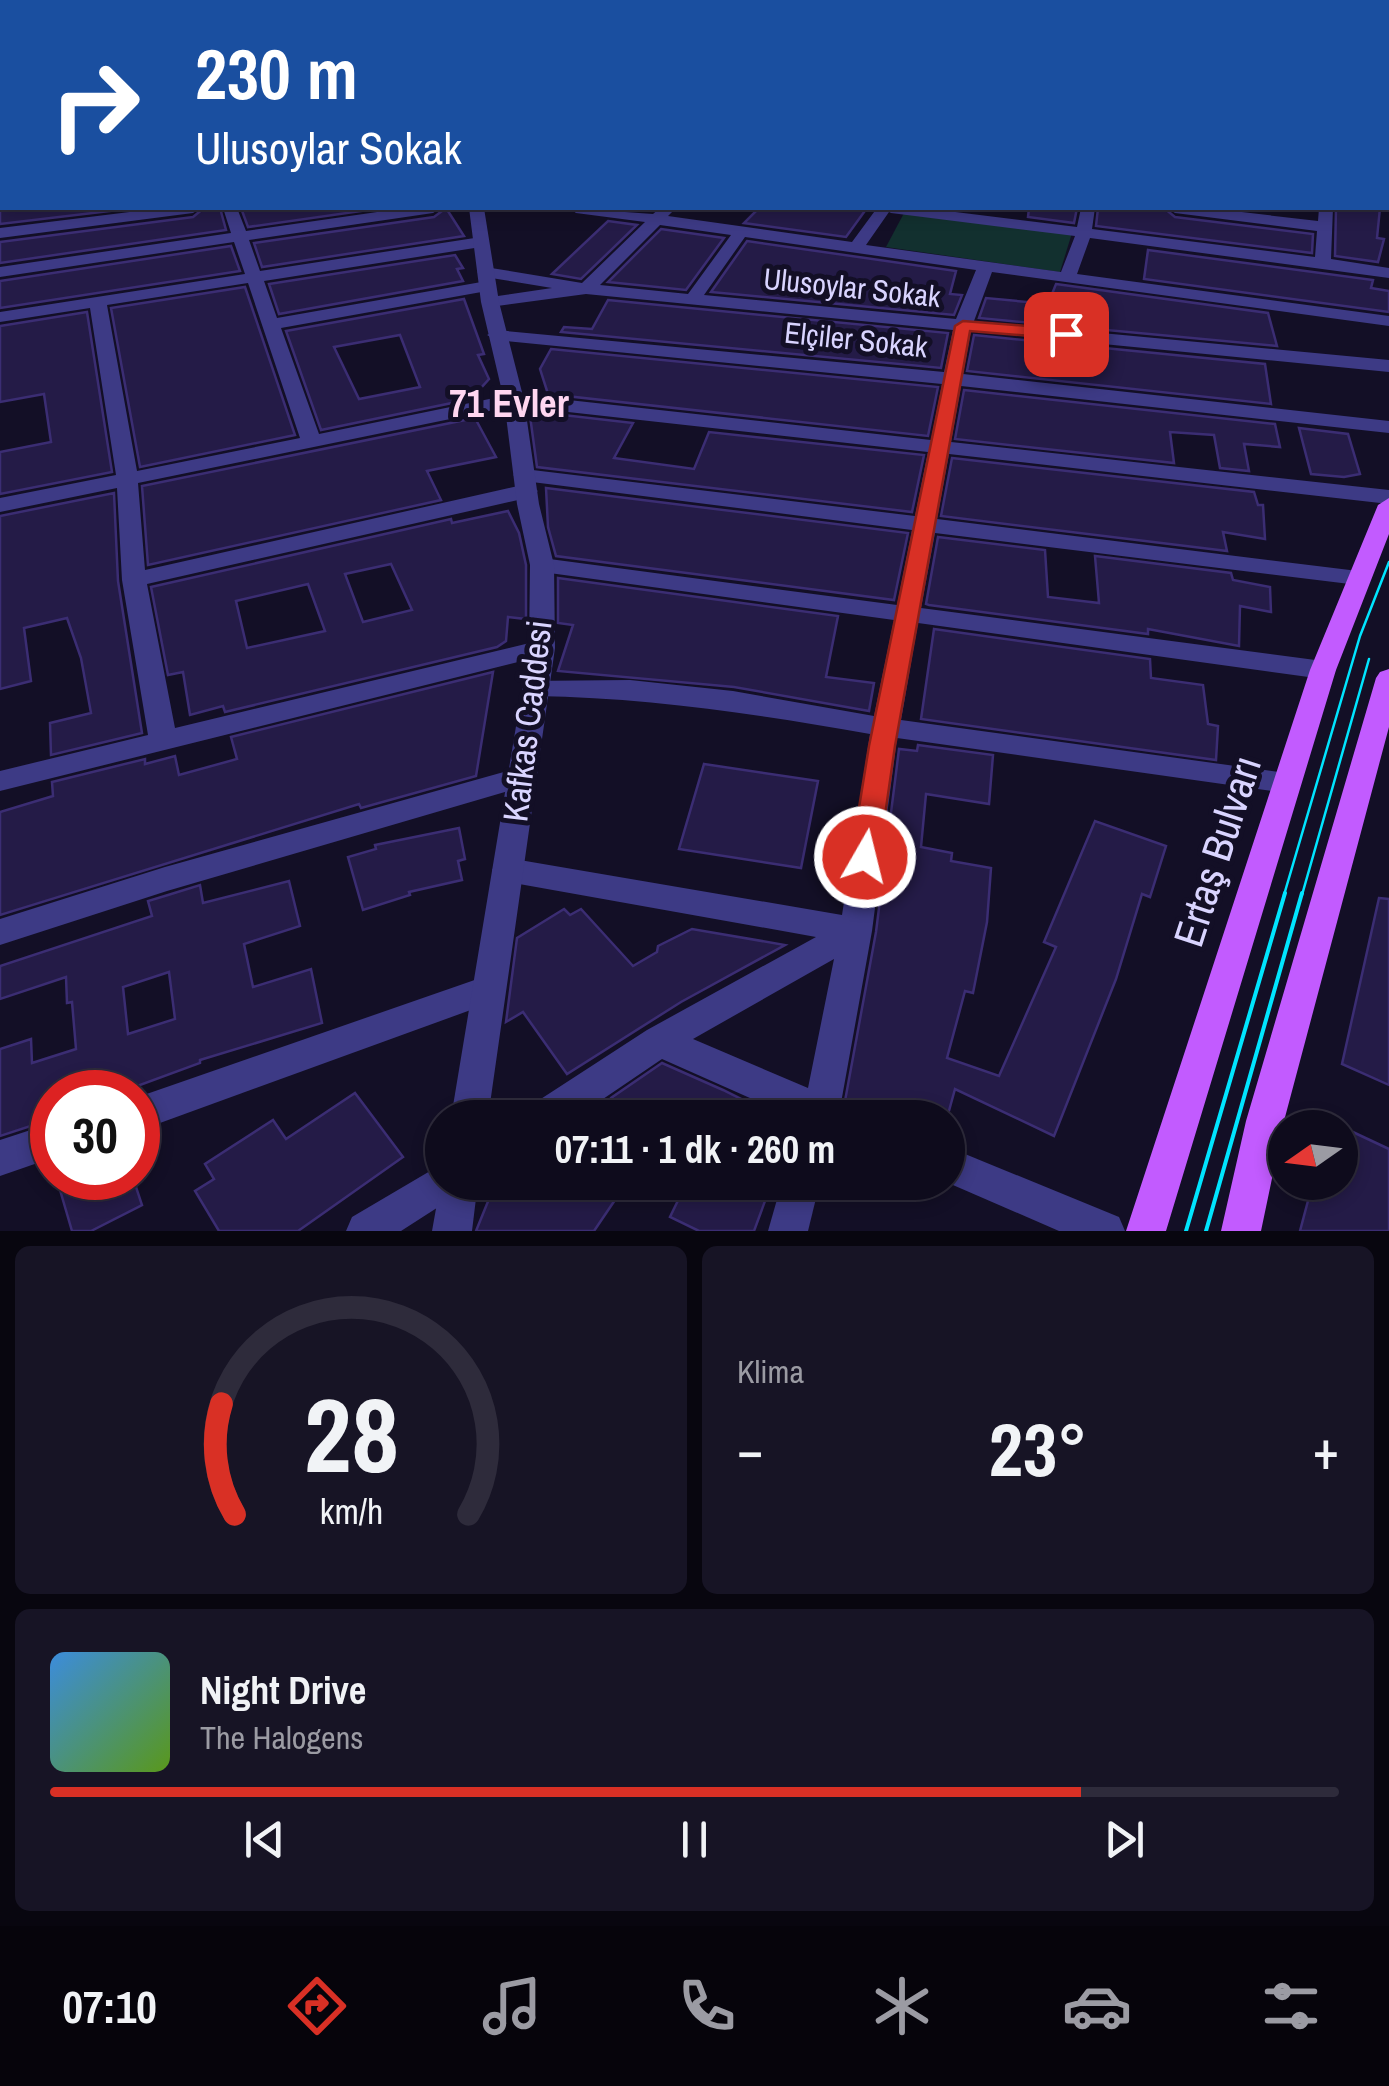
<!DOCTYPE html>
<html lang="tr">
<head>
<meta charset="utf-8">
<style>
	:root { --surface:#0e0b1c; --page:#171425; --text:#f1f3f6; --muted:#9b9ba3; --line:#2e2b3b; --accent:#d93025 }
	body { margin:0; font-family:"Archivo Narrow",sans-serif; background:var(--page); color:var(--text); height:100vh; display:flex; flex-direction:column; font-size:38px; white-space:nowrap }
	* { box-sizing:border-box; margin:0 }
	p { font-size:32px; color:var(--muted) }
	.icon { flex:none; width:55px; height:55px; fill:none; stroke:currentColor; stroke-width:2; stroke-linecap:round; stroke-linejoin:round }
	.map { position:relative; height:1231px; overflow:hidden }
	.side { display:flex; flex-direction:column; gap:15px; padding:15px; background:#08060f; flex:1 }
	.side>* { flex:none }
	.hud { position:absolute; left:0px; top:0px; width:1390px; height:210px; box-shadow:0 5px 15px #0003,0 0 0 2px var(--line); background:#1a4fa0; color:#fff; overflow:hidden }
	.needle { width:65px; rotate:256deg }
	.fabs { position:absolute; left:1268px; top:1110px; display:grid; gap:20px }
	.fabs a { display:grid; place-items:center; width:90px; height:90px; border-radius:50%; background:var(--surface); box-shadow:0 5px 15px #0003,0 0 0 2px var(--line); font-size:50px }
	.speed { position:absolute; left:30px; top:1070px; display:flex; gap:20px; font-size:50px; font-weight:700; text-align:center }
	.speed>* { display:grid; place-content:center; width:130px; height:130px; border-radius:50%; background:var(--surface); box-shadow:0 5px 15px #0003,0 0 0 2px var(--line); line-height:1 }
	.speed .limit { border:15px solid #d22; background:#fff; color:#111 }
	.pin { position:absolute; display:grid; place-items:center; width:85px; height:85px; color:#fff; margin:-42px; border-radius:20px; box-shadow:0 5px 15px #0006 }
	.me { position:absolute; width:110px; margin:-55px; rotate:8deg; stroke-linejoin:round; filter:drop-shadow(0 0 8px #0008) }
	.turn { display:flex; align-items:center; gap:35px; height:210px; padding:0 30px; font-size:45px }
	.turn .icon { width:130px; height:130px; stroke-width:2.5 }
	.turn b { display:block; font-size:70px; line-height:85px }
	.big { font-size:75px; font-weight:700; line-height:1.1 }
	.side .tile { flex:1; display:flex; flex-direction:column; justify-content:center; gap:15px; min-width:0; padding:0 35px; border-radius:15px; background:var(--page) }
	.side .dial { align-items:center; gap:0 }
	.dial svg { height:260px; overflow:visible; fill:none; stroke:var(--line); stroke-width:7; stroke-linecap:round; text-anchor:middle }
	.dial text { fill:var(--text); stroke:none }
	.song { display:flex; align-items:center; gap:30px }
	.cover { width:120px; height:120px; border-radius:15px; background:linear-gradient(135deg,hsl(210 70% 55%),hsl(90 70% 35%)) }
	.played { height:10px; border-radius:5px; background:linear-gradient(90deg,var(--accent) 80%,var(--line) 80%) }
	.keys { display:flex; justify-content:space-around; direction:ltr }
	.heat { display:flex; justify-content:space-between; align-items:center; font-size:55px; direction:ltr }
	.side .tiles { flex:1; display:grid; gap:15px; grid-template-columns:1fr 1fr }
	.tile:last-child { grid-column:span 2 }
	.trip { position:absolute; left:425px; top:1100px; width:540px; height:100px; border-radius:50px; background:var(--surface); box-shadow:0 5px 15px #0003,0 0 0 2px var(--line); font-weight:700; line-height:100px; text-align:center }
	.menu { display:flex; height:160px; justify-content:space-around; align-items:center; background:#06040b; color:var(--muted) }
	.menu .icon { width:70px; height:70px }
	.menu .active { color:var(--accent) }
	.menu b { font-size:45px; color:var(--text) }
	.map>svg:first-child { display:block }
	.green { fill:#12302f }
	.building { fill:#241b47; stroke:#3b2d73; stroke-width:2.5; fill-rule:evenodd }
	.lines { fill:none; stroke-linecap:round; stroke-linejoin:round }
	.minor { fill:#3d3a85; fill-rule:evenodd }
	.tertiary { fill:#3d3a85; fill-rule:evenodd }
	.primary { fill:#c25bff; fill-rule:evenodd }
	.tram-far1 { stroke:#00e5ff; stroke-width:2.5 }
	.tram { stroke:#00e5ff; stroke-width:4 }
	.route { fill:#d93025; stroke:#8d1f18; stroke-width:2.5 }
	.labels { text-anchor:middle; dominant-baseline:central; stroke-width:10; stroke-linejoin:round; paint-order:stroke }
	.far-street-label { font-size:30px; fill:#d9d4ff; stroke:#130f26 }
	.street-label { font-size:35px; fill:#d9d4ff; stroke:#130f26 }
	.far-district-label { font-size:38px; font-weight:bold; fill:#ffd6f0; stroke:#130f26 }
	.near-street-label { font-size:42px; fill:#d9d4ff; stroke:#130f26 }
</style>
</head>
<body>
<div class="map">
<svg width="1389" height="1231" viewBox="0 0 1389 1231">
	<rect width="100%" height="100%" fill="#130f26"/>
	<path class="green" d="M904 213 1072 233 1060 272 886 247Z"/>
	<g class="building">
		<path d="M0 208H135L0 224Z"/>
		<path d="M204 208H220L226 230 0 263V242L193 217Z"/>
		<path d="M241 208H382L248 227Z"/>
		<path d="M446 208 464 236 262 267 254 243 434 217Z"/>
		<path d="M759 208H867L846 237 744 223Z"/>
		<path d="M1029 208H1077L1074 223 1028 217Z"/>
		<path d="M1098 208H1164L1175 217 1313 234 1312 253 1096 226Z"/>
		<path d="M1336 208H1380L1377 238 1384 239 1378 262 1335 256Z"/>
		<path d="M608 221 637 225 581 279 552 274Z"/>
		<path d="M661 229 724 238 686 290 608 282Z"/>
		<path d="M747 241 956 271 950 294 962 295 954 315 711 292Z"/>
		<path d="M231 246 240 271 0 308V281Z"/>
		<path d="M1148 250 1373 280 1371 288 1389 291V312L1144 279Z"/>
		<path d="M455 255 463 268 457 269 463 281 279 314 269 284Z"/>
		<path d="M1056 284 1268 313 1277 346 979 318 986 298 1048 304Z"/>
		<path d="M245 287 295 435 140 467 111 308Z"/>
		<path d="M464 299 484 354 478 355 489 379 471 399 321 430 286 331ZM400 335 420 387 359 399 334 347Z"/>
		<path d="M608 300 948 333 941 368 561 332 564 327 592 329Z"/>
		<path d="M87 312 112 472 0 494V452L51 442 44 394 0 402V326Z"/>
		<path d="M974 335 1265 364 1271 404 967 371Z"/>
		<path d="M551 349 938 387 928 436 548 394 540 369Z"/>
		<path d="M964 390 1275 424 1280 447 1244 444 1249 471 1220 468 1214 435 1170 432 1174 463 955 439Z"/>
		<path d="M537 412 633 423 614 458 694 469 709 432 924 455 912 512 537 467 530 416Z"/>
		<path d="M475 418 496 457 427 471 441 500 148 565 142 486Z"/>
		<path d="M1299 428 1348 434 1360 474 1344 477 1311 474Z"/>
		<path d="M952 458 1254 492 1258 505H1263L1265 539 1223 532 1227 551 941 516Z"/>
		<path d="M546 488 908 533 894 600 556 556 548 527Z"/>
		<path d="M114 493 118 581 142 733 51 755 50 723 91 713 81 658 67 618 24 628 31 681 0 689V516Z"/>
		<path d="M508 511 519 533 526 565V619L508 617 506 641 497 647 225 712 223 706 190 715 183 672 168 675 151 587 451 519 452 523ZM391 564 412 610 363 622 345 574ZM308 584 325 631 247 648 236 601Z"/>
		<path d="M938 537 1045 550 1048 597 1099 603 1095 556 1231 573 1233 580 1270 587 1271 612 1240 606 1239 646 1148 629V634L929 605 926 604Z"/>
		<path d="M558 578 838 616 826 677 874 683 869 711 734 687 558 671 573 625 558 623Z"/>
		<path d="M934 629 1150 659 1151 678 1203 685 1208 724 1218 726 1216 760 921 719Z"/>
		<path d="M493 672 476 776 361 808 359 804 0 915V812L53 796 52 782 145 759V764L175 756 179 775 237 759 231 737Z"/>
		<path d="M918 745 993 755 989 804 926 794 921 847 952 853 951 861 991 868 987 922 973 993 965 991 947 1058 999 1076 1056 947 1044 942 1095 821 1166 846 1150 897 1142 894 1116 979 1054 1136 955 1089 947 1118H887L845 1101 876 932 899 749 917 751Z"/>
		<path d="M704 764 818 781 801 868 679 849Z"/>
		<path d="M459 828 465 859 458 861 462 880 409 892 410 895 363 910 348 857 376 849 375 845Z"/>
		<path d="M289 881 300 926 244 944 253 987 311 969 322 1023 200 1060V1063L121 1092H52V1119L0 1136V1049L31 1039 32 1063 76 1049 72 1002 67 1003 66 977 0 999V966L152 916 148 901 168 895 200 885 203 903ZM169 972 175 1019 128 1034 123 987Z"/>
		<path d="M1379 898 1389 899V1085L1342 1064Z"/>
		<path d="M564 909 570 915 581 909 633 966 657 952 658 946 692 929 785 945 681 1002 567 1074 523 1012 506 1022 517 938Z"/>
		<path d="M662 1063 723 1090 779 1118H597L611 1098Z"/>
		<path d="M355 1093 403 1157 298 1231H219L195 1191 214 1179 205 1164 273 1120 286 1139Z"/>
		<path d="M1340 1126 1389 1149V1231H1300L1313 1182H1340Z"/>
		<path d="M69 1178H133L142 1205 91 1231H72L58 1183Z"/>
		<path d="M482 1182H593L617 1197 594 1231H476L489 1199 480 1194Z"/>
		<path d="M687 1182H772L754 1231H699L670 1217Z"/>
	</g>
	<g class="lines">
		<g class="minor">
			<rect x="37" y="0" width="10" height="2"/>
			<rect x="248" y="0" width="10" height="2"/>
			<path d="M736 0H749L750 2H738Z"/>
			<path d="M907 0H921L922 2H909Z"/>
			<path d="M1103 0H1140L1141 2H1106Z"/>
			<path d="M1343 0H1379L1380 2H1346Z"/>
			<rect x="1388" y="27" width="1" height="6"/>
			<rect x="1388" y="48" width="1" height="6"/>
			<path d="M0 71 2 72V78L0 79Z"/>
			<rect x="0" y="94" width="2" height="8"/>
			<rect x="1388" y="95" width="1" height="8"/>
			<rect x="1388" y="121" width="1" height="8"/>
			<rect x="0" y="127" width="2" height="8"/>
			<rect x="0" y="159" width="2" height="8"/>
			<rect x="1388" y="159" width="1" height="8"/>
			<path d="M162 208H201L193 213 0 238V228Z"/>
			<path d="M223 208H237L246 231 405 208H441L433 213 249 240 260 271 481 237 489 242 481 247 264 281 277 318 487 281 496 286 487 291 281 328 319 434 514 394 931 440 942 384 496 340 487 335 496 330 944 372 953 330 586 294 490 307 484 306V298L552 288 485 277 477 272 485 267 582 283 645 222 576 213 569 208 653 214 660 208H669L673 211 668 216 852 242 877 208H923L1077 227 1081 208H1095L1092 229 1315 257 1317 231 1175 213 1167 208H1207L1318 221 1319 208H1333L1331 259 1389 268V278L1090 238 1077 274 1389 316V326L992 272 974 321 1389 360V372L971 331 963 374 1389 421V433L961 386 951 442 1389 490V504L949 454 937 519 1358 571 1370 578 1367 583 1358 585 935 533 921 608 1323 661 1332 664 1336 670 1332 676 1323 679 918 623 901 720 1286 773 1296 776 1301 783 1296 790 1286 793 897 738 872 931 841 1103 849 1106 854 1118H795L662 1059 575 1118H525L530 1106 647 1030 816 937 508 882 497 878 492 870 497 862 508 858 842 915 870 734C758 714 650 698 536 696L527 693 523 687 527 681 630 680 733 691 874 716 894 620 542 572 530 565 542 558 897 605 912 530 524 481 513 475 524 469 915 516 928 452 514 406 138 483 145 570 527 484 538 491 527 498 147 584 175 728 542 640 555 648 542 656 0 791V771L148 735 122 580 117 488 0 512V498L116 475 90 308 0 322V312L245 274 234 242 0 277V267L231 233ZM889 212 891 213 1075 236 1061 272 866 245ZM660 225 731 235 688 294 600 285ZM745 237 976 270 956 319 704 295ZM248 283 300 438 137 471 107 305ZM834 959 808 1088 693 1039Z"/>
			<path d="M522 767 532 770 536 777 532 784 167 891 0 945V919L165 867Z"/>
			<path d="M489 975 501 979 506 989 501 999 138 1131V1097Z"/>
			<path d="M52 1123V1158L0 1176V1140Z"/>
			<path d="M948 1147 1119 1217 1125 1231H1059L946 1182Z"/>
			<path d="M442 1164V1182H462L457 1195 401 1231H346L352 1217Z"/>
			<path d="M782 1182H820L808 1231H768Z"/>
		</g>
		<g class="tertiary">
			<path d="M539 0H549L550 2H540Z"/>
			<path d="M469 208H484L499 302 524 400 539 504 554 565 555 648 488 1118H451L529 648 530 565 517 504 504 400 481 302Z"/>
			<path d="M442 1175V1182H478L472 1231H432Z"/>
		</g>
		<g class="primary">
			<path d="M1389 498V534L1336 670 1166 1231H1126L1310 670 1378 505Z"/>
			<path d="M1389 669V727L1284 1121 1261 1231H1221L1246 1121 1376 678 1380 672Z"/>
		</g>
		<g class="tram-far1">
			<path d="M1284 895 1360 636 1389 562"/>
			<path d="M1302 895 1369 659"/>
		</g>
		<g class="tram">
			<path d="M1186 1231 1285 893"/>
			<path d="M1206 1231 1302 893"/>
		</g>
	</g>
	<path class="route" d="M963 321 1066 329 1074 334 1066 339 970 331 895 746 879 857 875 864 865 867 855 864 851 857 869 746 955 326Z"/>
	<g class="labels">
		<g class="far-street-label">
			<text transform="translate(852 287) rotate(6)">Ulusoylar Sokak</text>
			<text transform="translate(856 339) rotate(6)">Elçiler Sokak</text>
		</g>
		<g class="street-label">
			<text transform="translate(527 721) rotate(-83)">Kafkas Caddesi</text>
		</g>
		<g class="far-district-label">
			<text x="509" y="403">71 Evler</text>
		</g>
		<g class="near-street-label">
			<text transform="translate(1217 851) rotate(-72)">Ertaş Bulvarı</text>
		</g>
	</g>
</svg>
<div class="fabs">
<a><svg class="needle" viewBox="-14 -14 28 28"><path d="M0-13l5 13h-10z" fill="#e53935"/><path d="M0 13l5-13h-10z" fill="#9b9ba3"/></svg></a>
</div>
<div class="speed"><div class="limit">30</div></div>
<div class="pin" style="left:1066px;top:334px;background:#d93025"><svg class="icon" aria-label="arrive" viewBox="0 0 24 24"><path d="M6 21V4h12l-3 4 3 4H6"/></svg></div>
<svg class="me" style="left:865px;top:857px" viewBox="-20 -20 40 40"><circle r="17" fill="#d93025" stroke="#fff" stroke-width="3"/><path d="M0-11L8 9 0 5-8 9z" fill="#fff"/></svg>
<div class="trip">07:11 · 1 dk · 260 m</div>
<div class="hud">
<div class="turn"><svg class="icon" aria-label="right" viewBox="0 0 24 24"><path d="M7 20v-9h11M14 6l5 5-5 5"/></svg><div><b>230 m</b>Ulusoylar Sokak</div></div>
</div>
</div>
<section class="side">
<div class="tiles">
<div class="tile dial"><svg viewBox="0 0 100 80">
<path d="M14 69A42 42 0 1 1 86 69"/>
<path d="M14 69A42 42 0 0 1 10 35" stroke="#d93025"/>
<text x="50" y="56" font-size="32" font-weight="700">28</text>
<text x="50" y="72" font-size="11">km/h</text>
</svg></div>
<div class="tile"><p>Klima</p>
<div class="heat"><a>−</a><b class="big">23°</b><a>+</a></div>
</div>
<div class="tile">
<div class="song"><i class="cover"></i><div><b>Night Drive</b><p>The Halogens</p></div></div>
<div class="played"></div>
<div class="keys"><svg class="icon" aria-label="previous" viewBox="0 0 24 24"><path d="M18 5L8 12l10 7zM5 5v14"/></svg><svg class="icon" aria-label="pause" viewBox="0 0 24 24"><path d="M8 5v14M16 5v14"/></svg><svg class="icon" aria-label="next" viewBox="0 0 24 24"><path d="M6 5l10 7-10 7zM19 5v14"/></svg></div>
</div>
</div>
</section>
<nav class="menu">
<b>07:10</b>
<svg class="icon active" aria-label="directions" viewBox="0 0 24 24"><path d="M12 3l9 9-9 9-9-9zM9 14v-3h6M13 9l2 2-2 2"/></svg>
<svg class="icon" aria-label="music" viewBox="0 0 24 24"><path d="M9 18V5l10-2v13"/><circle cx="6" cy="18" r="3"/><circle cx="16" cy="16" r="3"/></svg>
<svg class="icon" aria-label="phone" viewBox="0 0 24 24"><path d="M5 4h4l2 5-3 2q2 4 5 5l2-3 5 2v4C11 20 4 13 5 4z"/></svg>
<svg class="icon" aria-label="climate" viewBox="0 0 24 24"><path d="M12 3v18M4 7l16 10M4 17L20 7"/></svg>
<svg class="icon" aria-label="car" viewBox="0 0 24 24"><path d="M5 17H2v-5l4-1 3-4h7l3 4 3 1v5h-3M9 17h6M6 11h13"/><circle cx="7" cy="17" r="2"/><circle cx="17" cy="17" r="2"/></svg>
<svg class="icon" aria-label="filters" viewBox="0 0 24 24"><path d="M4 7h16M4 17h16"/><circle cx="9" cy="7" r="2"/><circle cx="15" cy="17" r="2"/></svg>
</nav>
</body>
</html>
